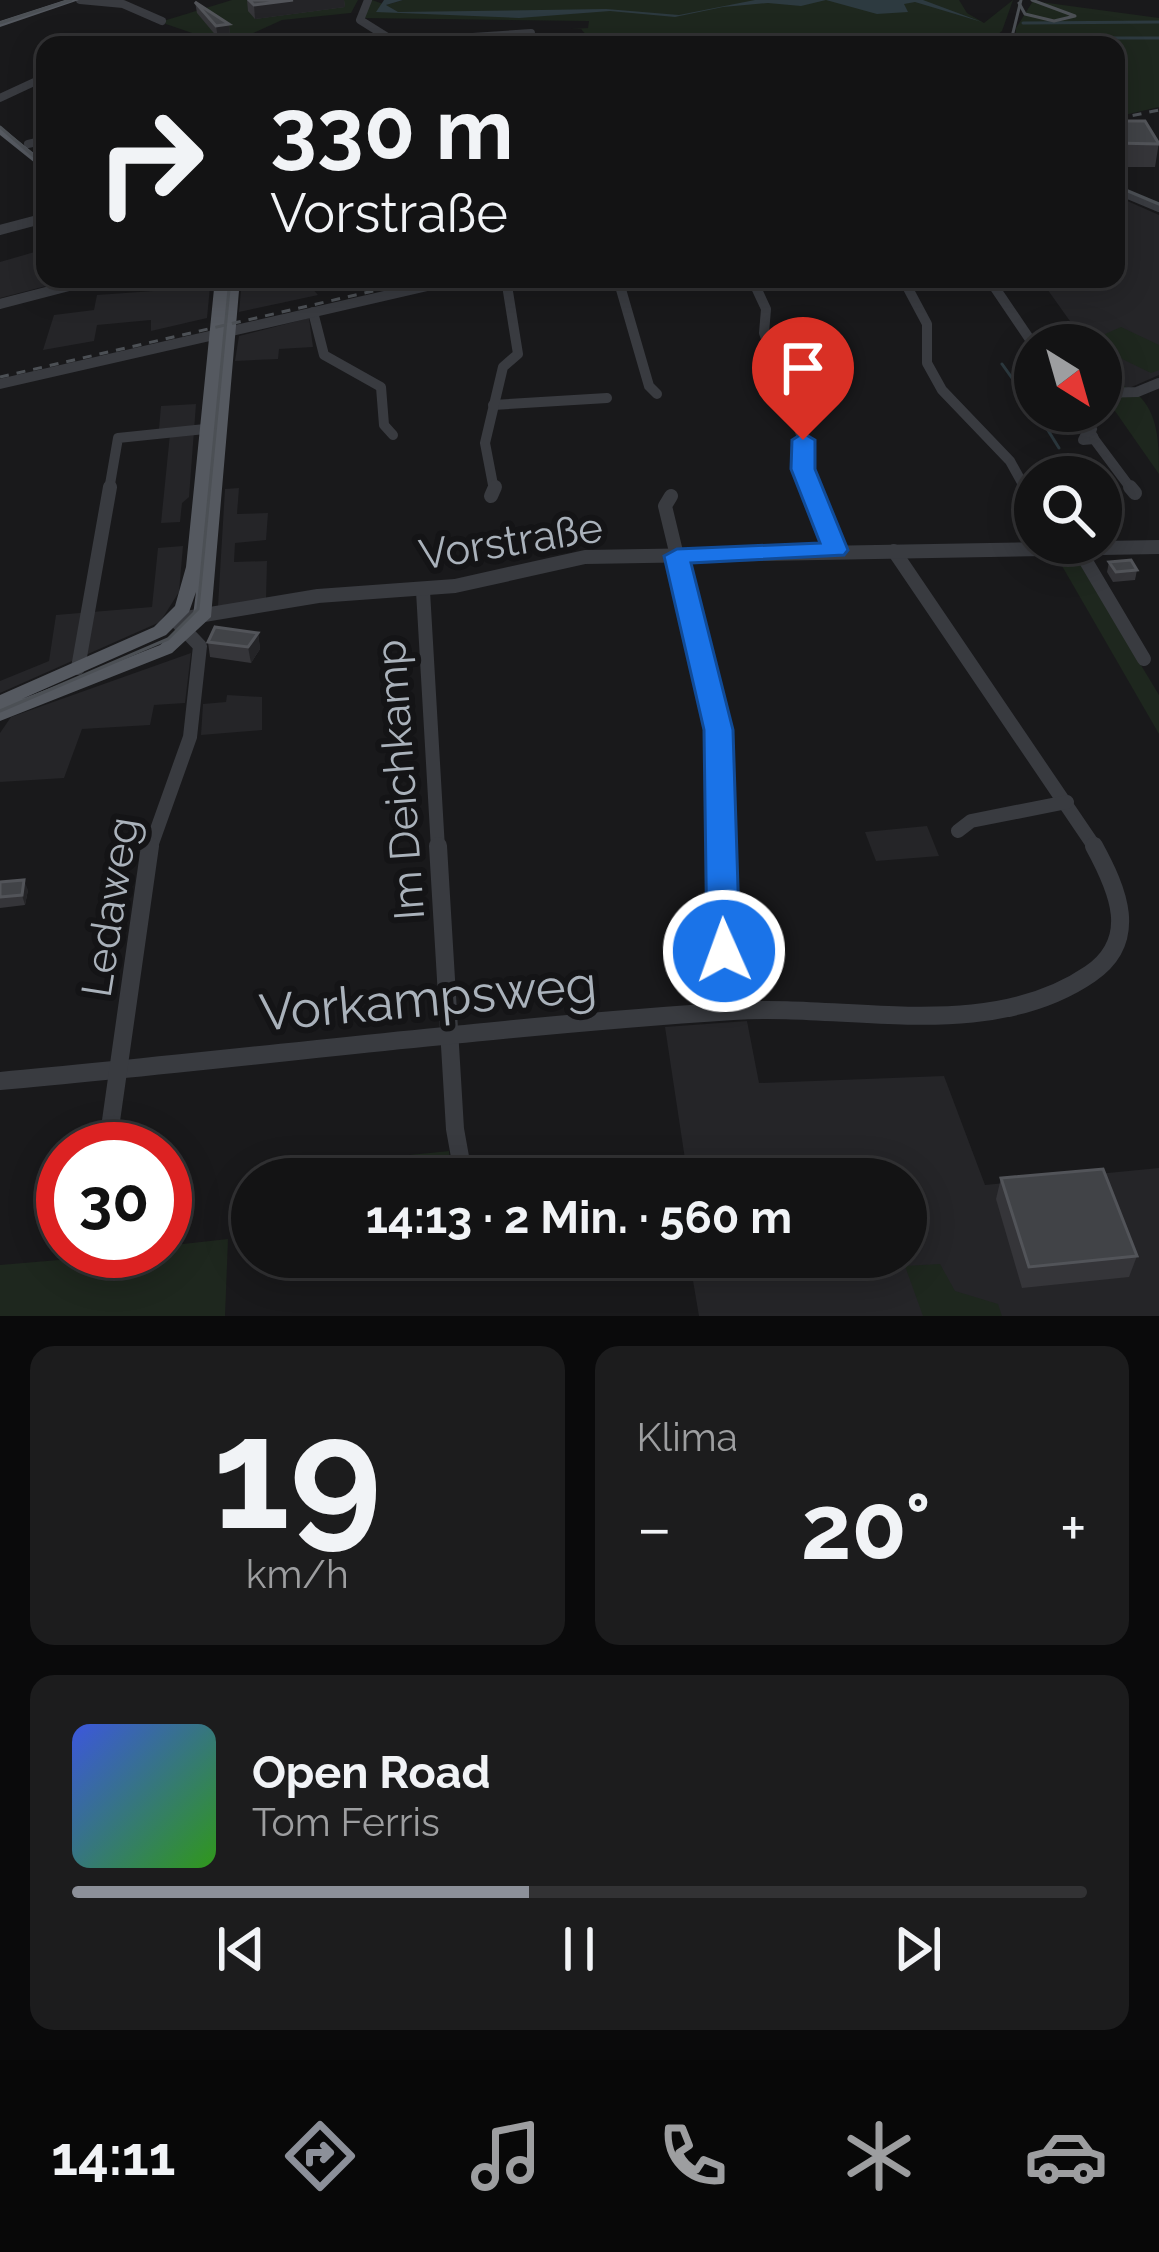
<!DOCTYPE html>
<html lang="de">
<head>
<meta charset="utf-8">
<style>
	:root { --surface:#131314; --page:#1c1c1d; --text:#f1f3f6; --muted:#9d9ea0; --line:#323234; --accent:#8c9099 }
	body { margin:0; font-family:Raleway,sans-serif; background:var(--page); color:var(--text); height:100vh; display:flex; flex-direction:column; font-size:45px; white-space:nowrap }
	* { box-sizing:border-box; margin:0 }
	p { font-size:39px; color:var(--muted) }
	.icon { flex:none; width:66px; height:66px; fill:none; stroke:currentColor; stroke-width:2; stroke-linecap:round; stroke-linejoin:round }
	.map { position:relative; height:1316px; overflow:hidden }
	.panel { display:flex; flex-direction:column; gap:30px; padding:30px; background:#0a0a0b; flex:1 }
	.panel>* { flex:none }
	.guide { position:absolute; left:36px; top:36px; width:1089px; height:252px; border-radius:24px; box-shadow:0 6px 30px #0003,0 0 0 3px var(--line); background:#131314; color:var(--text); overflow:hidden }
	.needle { width:78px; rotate:143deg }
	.buttons { position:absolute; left:1014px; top:324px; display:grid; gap:24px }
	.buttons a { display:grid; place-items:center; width:108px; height:108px; border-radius:50%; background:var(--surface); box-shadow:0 6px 30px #0003,0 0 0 3px var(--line); font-size:60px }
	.speed { position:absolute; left:36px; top:1122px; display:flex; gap:24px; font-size:60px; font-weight:700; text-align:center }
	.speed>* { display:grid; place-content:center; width:156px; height:156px; border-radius:50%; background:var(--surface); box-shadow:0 6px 30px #0003,0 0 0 3px var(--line); line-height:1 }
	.speed .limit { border:18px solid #d22; background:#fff; color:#111 }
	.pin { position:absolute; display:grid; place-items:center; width:102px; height:102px; color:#fff; margin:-123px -51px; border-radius:50% 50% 50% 0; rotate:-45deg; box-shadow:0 0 12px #0007 }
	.pin .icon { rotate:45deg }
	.me { position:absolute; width:132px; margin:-66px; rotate:358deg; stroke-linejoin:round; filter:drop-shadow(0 0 9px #0008) }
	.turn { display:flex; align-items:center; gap:42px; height:252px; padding:0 36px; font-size:54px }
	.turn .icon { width:156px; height:156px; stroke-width:2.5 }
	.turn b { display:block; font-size:84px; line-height:102px }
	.big { font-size:90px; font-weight:700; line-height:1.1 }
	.panel .tile { flex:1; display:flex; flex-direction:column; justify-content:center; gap:18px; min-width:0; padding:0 42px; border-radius:24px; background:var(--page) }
	.panel .dial { align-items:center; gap:0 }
	.dial b { font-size:156px; line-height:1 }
	.song { display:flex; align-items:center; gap:36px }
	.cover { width:144px; height:144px; border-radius:18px; background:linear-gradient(135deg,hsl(230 70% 55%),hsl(110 70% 35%)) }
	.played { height:12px; border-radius:6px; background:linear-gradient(90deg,var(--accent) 45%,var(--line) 45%) }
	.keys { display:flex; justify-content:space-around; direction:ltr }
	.heat { display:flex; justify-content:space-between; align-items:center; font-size:66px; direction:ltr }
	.panel .tiles { flex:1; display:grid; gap:30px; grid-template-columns:1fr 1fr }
	.tile:last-child { grid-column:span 2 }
	.trip { position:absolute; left:231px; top:1158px; width:696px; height:120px; border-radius:60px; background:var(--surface); box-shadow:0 6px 30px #0003,0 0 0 3px var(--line); font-weight:700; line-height:120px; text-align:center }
	.menu { display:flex; height:192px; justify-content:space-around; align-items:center; background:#080808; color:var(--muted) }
	.menu .icon { width:84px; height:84px }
	.menu .selected { color:var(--accent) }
	.menu b { font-size:54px; color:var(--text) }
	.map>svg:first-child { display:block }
	.built { fill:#252528 }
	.green { fill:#1e271e }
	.water { fill:#2d3a40 }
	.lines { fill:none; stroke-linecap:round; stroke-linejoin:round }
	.stream { stroke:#2d3a40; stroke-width:3 }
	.minor-far3 { stroke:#393b40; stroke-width:8 }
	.minor-far2 { stroke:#393b40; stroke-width:10 }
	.minor-far1 { stroke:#393b40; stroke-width:14 }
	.minor { stroke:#393b40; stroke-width:18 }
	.major { fill:#555960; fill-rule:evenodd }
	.tram { stroke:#4c5055; stroke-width:3 }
	.rail { stroke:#4c5055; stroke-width:3; stroke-dasharray:9 8; stroke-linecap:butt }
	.wall { fill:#353539 }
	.shaded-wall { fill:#242427 }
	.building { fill:#414347; stroke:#525459; stroke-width:3 }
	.route { fill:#1a73e8; stroke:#114b97; stroke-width:3 }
	.labels { text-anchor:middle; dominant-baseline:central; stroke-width:12; stroke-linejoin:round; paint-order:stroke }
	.street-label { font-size:42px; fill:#aab2bb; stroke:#141416 }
	.near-street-label { font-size:51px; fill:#aab2bb; stroke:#141416 }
</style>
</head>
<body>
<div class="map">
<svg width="1159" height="1316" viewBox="0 0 1159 1316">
	<rect width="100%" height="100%" fill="#19191b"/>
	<g class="built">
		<path d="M1116 196 1159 215V375L1127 389 1117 387 1101 364V345H1087L1040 279H1116Z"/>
		<path d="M45 249V279H51L50 285 0 298V262Z"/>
		<path d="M242 279H304L318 295 239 312Z"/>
		<path d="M210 287 207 318 151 331V320L97 325 94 341 43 350 54 315 94 310 97 295Z"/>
		<path d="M309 318 313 347 279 349 278 359 235 361 239 336Z"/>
		<path d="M196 404 189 497 182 503 180 522 161 523 170 434 159 429 161 406Z"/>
		<path d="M239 488 237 514 268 513 266 540 235 543 234 562 267 561 266 600 218 606 225 489Z"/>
		<path d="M183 546 179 592 160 622 0 693V681L49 661 56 615 152 607 158 548Z"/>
		<path d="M191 653 185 703 154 705 150 725 82 729 64 778 0 782V733L11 717Z"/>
		<path d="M227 695 262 697V730L201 735 203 704 226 702Z"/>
		<path d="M927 826 939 856 876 861 865 832Z"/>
		<path d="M747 1021 759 1083 944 1076 985 1185 1159 1168V1316H699L690 1263 756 1257H906V1179H688L665 1027Z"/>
	</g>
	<g class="green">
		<path d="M232 0H358L351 13 282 20 227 45 160 22Z"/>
		<path d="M372 0 386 5 403 0H959L967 13 984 23 1013 0 1002 31 984 45H595L581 29H571L588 28 589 21 362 18Z"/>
		<path d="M1033 1 1159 18V107L1116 117V45H1015L1016 28Z"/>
		<path d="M1121 327 1159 345V370L1151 373 1087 342Z"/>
		<path d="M1101 364C1115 384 1120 382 1137 394 1159 413 1159 445 1159 474L1101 391Z"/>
		<path d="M1072 551 1159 695V734L1054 552Z"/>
		<path d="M449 1151 451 1179H381L380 1158Z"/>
		<path d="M228 1239 225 1316H0V1265L165 1251V1246Z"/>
		<path d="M940 1264 955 1291 998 1304 1002 1316H923L905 1266Z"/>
	</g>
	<path class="water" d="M384 0H403L386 5 398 12 606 9 679 15 755 0H923L982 22 915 2 904 4 908 12 877 14 826 0 801 6 768 3 723 7 675 17 610 11 519 18 376 12Z"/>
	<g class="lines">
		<g class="stream">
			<path d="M1023 23 1159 22"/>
			<path d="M1058 38H1159"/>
			<path d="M1002 364 1035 410"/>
			<path d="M1036 411 1059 448"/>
		</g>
		<g class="minor-far3">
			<path d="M80 0 123 4 162 21"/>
			<path d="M368 0 360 20 400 45"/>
			<path d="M397 42 531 33"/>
			<path d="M0 98 45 77"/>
			<path d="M28 144 45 140"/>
			<path d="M1116 190 1159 208"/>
		</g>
		<g class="minor-far2">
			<path d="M0 230 45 218"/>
			<path d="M618 279 649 386 657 394"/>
			<path d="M752 279 766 309 764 333 803 440V469L811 490"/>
			<path d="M903 279 927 324V363L942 390 1010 461 1026 490"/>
			<path d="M989 279 1035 347"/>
			<path d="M0 304 96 279"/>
			<path d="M313 312 324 355 381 387 384 425 393 435"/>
			<path d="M0 384 458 279"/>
			<path d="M1101 393 1137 392 1159 383"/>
			<path d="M493 405 607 398"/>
			<path d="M1079 411 1092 429 1089 435"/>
			<path d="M1086 434 1093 436 1094 439 1083 440Z"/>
			<path d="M1094 439 1132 490"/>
			<path d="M109 490 118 438 205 429"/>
			<path d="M494 490 485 443 503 367 518 354 506 279"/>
		</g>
		<g class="minor-far1">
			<path d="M810 487 835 550"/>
			<path d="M1024 487 1035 506"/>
			<path d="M1130 487 1135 493"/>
			<path d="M491 496 495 487"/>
			<path d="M671 496 665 506 719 730 724 849"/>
			<path d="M1077 546 1144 659"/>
			<path d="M894 551 1096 849"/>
			<path d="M423 591 438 849"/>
			<path d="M174 620 318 596 455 586 585 557 1159 547"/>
			<path d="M78 668 110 487"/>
			<path d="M958 831 971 821 1067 802"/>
			<path d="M150 849 190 737 200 646 178 623"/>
		</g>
		<g class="minor">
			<path d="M438 846 455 1129 464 1179"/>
			<path d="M724 846 730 1011"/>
			<path d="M0 1081C244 1059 489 1027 733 1011 847 1003 988 1044 1090 974 1140 940 1118 890 1094 846"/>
			<path d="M107 1149 150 846"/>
		</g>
		<g class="major">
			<path d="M65 0H79L0 27V21Z"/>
			<path d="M0 126 45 162V171L0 135Z"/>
			<path d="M215 279H240L211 617 172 653 0 721V695L154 627 175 606 186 567ZM196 592 193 615 160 645 22 699 166 635 189 612Z"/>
		</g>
		<g class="tram">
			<path d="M1019 3 1025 14 1054 21 1075 16 1032 0"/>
			<path d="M0 23 71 0"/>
			<path d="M1010 45 1021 0"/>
			<path d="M0 127 45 166"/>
			<path d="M1116 186 1159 204"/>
			<path d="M0 711 168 639 198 609 230 279"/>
		</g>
		<g class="rail">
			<path d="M1116 119 1159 110"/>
			<path d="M0 377 425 279"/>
		</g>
	</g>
	<g class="wall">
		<path d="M247 0H344L345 7 255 19 248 11Z"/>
		<path d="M195 2 229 24 230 36 218 38 197 13Z"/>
		<path d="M1116 121 1159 142 1155 167H1116Z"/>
		<path d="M1109 562 1137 570 1135 580 1113 582 1107 572Z"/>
		<path d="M258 633 260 649 251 663 210 657 208 642Z"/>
		<path d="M0 882 28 890 25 905 0 908Z"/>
		<path d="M1001 1178 1137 1256 1129 1277 1022 1288 996 1199Z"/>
	</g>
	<g class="shaded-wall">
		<path d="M293 0H344L345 7 255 19 254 5Z"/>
		<path d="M229 24 230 36 218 38 216 26Z"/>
		<path d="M258 633 260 649 251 663 248 647Z"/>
		<path d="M24 880 28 890 25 905 22 895Z"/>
	</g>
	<g class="building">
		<path d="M249 0H293L254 5Z"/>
		<path d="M195 2 229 24 216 26Z"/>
		<path d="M1116 121H1145L1159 144 1116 143Z"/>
		<path d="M1131 560 1137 570 1116 572 1109 562Z"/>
		<path d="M215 627 258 633 248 647 208 642Z"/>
		<path d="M24 880 22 895 0 897V882Z"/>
		<path d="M1103 1169 1137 1256 1029 1267 1001 1178Z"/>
	</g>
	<path class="route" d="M803 433 815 440V469L848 550 844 555 691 563 733 730 740 951 724 963 707 951 704 730 664 556 677 549 820 543 791 469 792 440Z"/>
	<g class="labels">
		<g class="street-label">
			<text transform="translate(511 541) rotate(-9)">Vorstraße</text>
			<text transform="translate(400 780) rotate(-94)">Im Deichkamp</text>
			<text transform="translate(110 907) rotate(-81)">Ledaweg</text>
		</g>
		<g class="near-street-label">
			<text transform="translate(428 998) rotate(-5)">Vorkampsweg</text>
		</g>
	</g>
</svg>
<div class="buttons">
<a><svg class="needle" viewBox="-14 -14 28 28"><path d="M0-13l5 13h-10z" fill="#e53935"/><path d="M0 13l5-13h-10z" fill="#9d9ea0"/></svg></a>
<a><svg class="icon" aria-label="search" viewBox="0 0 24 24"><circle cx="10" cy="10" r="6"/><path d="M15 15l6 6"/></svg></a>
</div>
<div class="speed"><div class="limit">30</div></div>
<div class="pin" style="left:803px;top:440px;background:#d93025"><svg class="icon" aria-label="arrive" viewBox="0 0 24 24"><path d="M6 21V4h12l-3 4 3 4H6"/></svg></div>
<svg class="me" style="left:724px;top:951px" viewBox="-20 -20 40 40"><circle r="17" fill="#1a73e8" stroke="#fff" stroke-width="3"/><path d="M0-11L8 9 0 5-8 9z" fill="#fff"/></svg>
<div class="trip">14:13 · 2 Min. · 560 m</div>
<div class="guide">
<div class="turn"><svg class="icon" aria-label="right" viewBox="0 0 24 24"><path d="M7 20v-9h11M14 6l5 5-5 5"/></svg><div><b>330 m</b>Vorstraße</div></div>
</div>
</div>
<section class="panel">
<div class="tiles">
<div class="tile dial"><b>19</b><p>km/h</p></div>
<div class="tile"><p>Klima</p>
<div class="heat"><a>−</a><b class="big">20°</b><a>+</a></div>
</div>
<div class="tile">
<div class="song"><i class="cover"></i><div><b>Open Road</b><p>Tom Ferris</p></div></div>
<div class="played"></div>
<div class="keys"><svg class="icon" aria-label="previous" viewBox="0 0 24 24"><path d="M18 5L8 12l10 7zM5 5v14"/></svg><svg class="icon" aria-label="pause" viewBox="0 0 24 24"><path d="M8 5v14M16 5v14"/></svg><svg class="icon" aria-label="next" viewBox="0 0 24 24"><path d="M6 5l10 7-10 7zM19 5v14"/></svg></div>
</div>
</div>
</section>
<nav class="menu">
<b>14:11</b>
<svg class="icon selected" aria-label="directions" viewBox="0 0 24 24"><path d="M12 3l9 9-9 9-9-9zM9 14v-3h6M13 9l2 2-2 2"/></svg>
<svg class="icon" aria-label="music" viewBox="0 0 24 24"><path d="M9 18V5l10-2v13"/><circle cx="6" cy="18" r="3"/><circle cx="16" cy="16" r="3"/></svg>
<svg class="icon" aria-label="phone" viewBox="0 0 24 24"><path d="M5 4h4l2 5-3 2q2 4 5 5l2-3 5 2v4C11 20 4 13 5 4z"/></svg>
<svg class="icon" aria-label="climate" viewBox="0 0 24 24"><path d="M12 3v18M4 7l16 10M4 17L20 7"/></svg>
<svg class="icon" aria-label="car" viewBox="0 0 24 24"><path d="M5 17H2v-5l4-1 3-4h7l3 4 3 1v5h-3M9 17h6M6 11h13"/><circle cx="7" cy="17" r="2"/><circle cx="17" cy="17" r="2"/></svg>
</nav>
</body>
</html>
